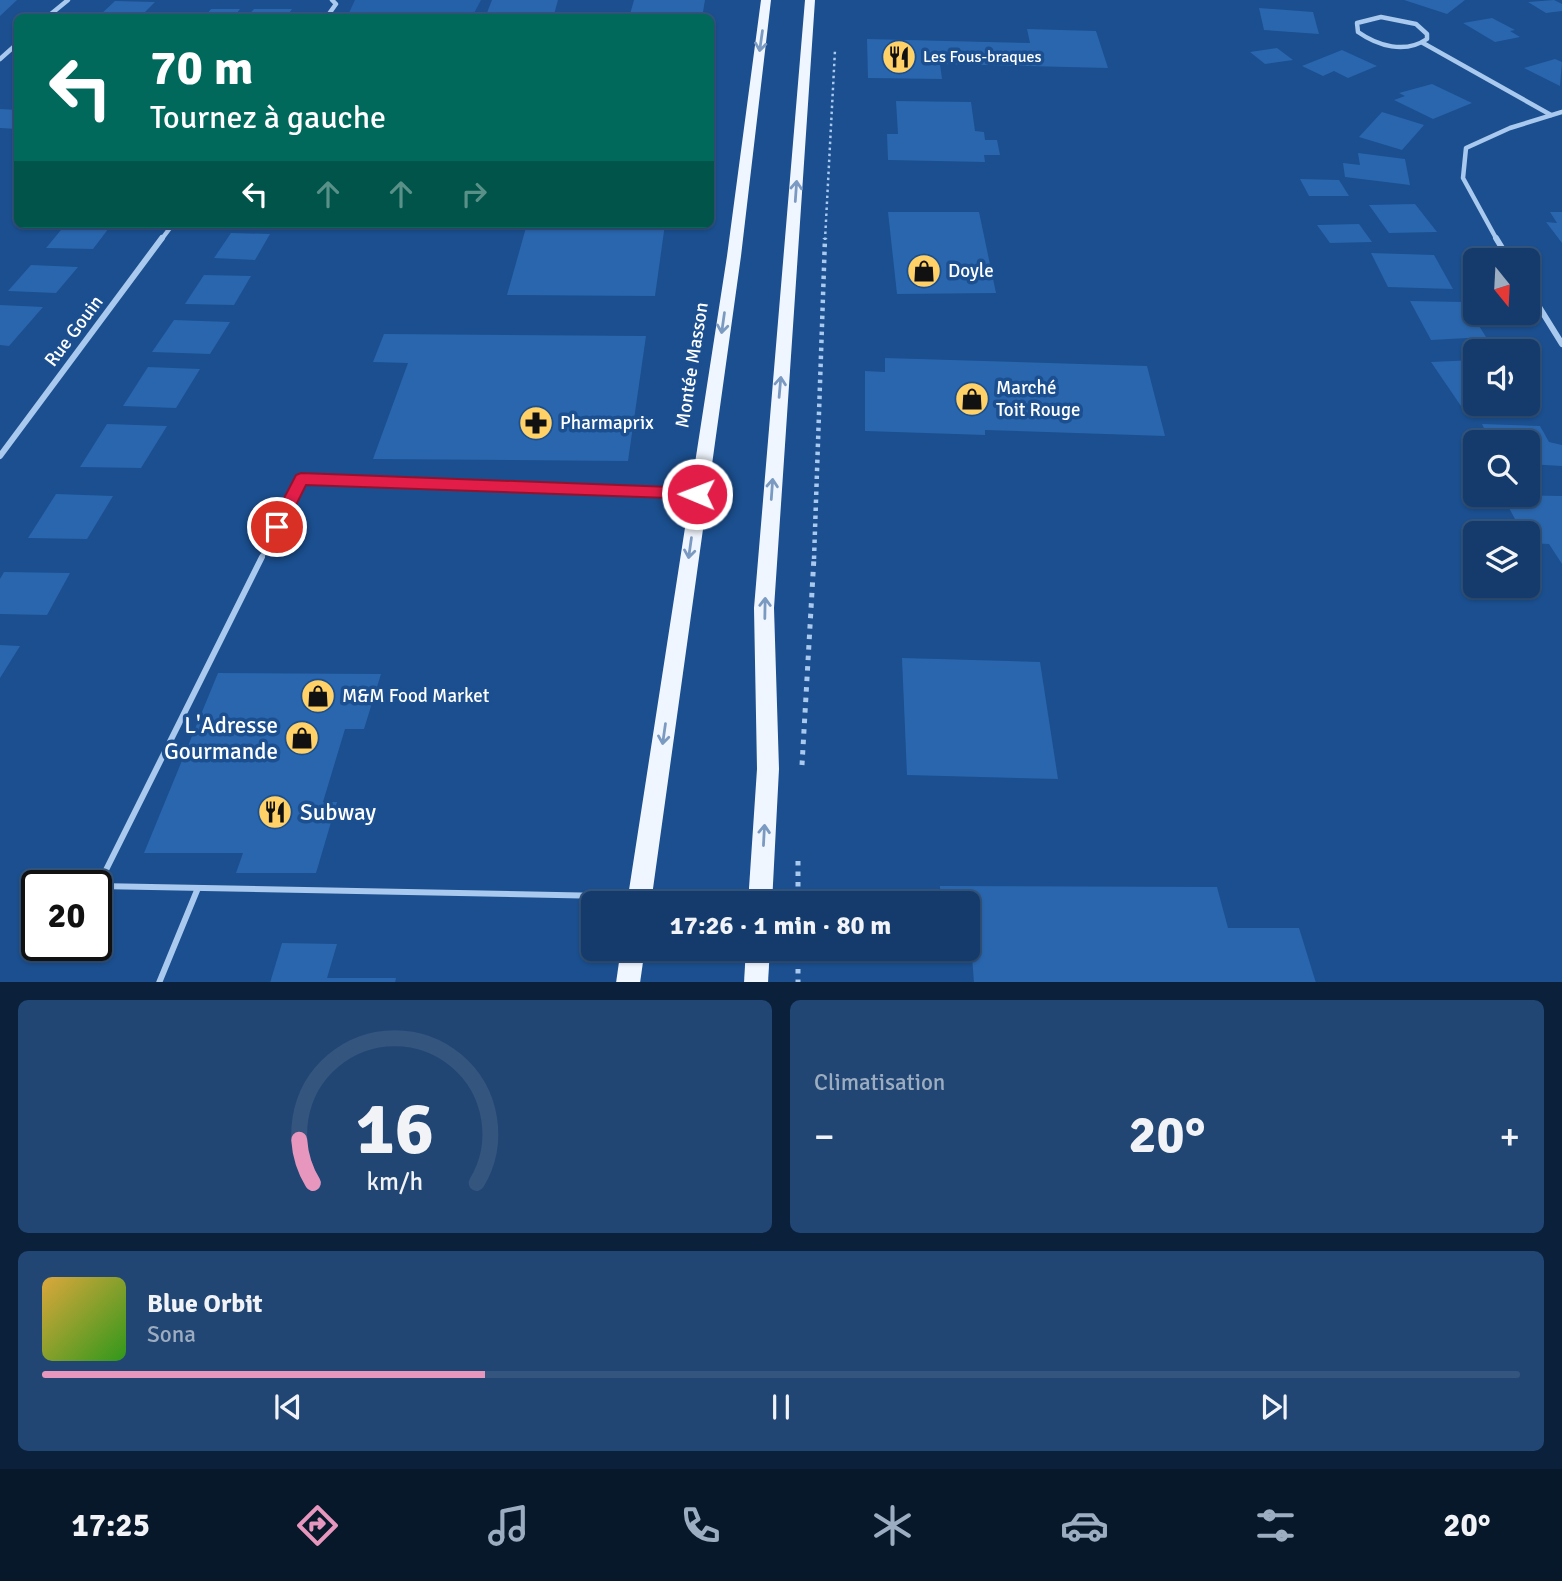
<!DOCTYPE html>
<html lang="fr">
<head>
<meta charset="utf-8">
<style>
	:root { --surface:#143b6b; --page:#214673; --text:#f1f3f6; --muted:#9dadc1; --line:#33557e; --accent:#e797bd }
	body { margin:0; font-family:Signika,sans-serif; background:var(--page); color:var(--text); height:100vh; display:flex; flex-direction:column; font-size:26px; white-space:nowrap }
	* { box-sizing:border-box; margin:0 }
	p { font-size:23px; color:var(--muted) }
	.icon { flex:none; width:38px; height:38px; fill:none; stroke:currentColor; stroke-width:2; stroke-linecap:round; stroke-linejoin:round }
	.map { position:relative; height:982px; overflow:hidden }
	.drawer { display:flex; flex-direction:column; gap:18px; padding:18px; background:#0b203b; flex:1 }
	.drawer>* { flex:none }
	.guide { position:absolute; left:14px; top:14px; width:700px; height:214px; border-radius:10px; box-shadow:0 2px 5px #0004,0 0 0 2px var(--line); background:#00695c; color:#fff; overflow:hidden }
	.needle { width:46px; rotate:162deg }
	.fabs { position:absolute; left:1463px; top:248px; display:grid; gap:14px }
	.fabs a { display:grid; place-items:center; width:77px; height:77px; border-radius:10px; background:var(--surface); box-shadow:0 2px 5px #0004,0 0 0 2px var(--line); font-size:35px }
	.speed { position:absolute; left:21px; top:870px; display:flex; gap:14px; font-size:35px; font-weight:700; text-align:center }
	.speed>* { display:grid; place-content:center; width:91px; height:91px; border-radius:50%; background:var(--surface); box-shadow:0 2px 5px #0004,0 0 0 2px var(--line); line-height:1 }
	.speed .limit { border:4px solid #111; border-radius:10px; background:#fff; color:#111 }
	.pin { position:absolute; display:grid; place-items:center; width:60px; height:60px; color:#fff; margin:-30px; border:4px solid #fff; border-radius:50%; box-shadow:0 2px 7px #0007 }
	.me { position:absolute; width:77px; margin:-38px; rotate:271deg; stroke-linejoin:round; filter:drop-shadow(0 0 5px #0008) }
	.turn { display:flex; align-items:center; gap:24px; height:147px; padding:0 21px; font-size:32px }
	.turn .icon { width:91px; height:91px; stroke-width:2.5 }
	.turn b { display:block; font-size:49px; line-height:60px }
	.lanes { display:flex; align-items:center; height:66px; padding:0 21px; background:#0003; justify-content:center; gap:35px; direction:ltr }
	.lanes .off { opacity:.35 }
	.big { font-size:52px; font-weight:700; line-height:1.1 }
	.drawer .widget { flex:1; display:flex; flex-direction:column; justify-content:center; gap:10px; min-width:0; padding:0 24px; border-radius:10px; background:var(--page) }
	.drawer .dial { align-items:center; gap:0 }
	.dial svg { height:182px; overflow:visible; fill:none; stroke:var(--line); stroke-width:7; stroke-linecap:round; text-anchor:middle }
	.dial text { fill:var(--text); stroke:none }
	.song { display:flex; align-items:center; gap:21px }
	.cover { width:84px; height:84px; border-radius:10px; background:linear-gradient(135deg,hsl(40 70% 55%),hsl(110 70% 35%)) }
	.played { height:7px; border-radius:4px; background:linear-gradient(90deg,var(--accent) 30%,var(--line) 30%) }
	.keys { display:flex; justify-content:space-around; direction:ltr }
	.heat { display:flex; justify-content:space-between; align-items:center; font-size:38px; direction:ltr }
	.drawer .tiles { flex:1; display:grid; gap:18px; grid-template-columns:1fr 1fr }
	.widget:last-child { grid-column:span 2 }
	.trip { position:absolute; left:581px; top:891px; width:399px; height:70px; border-radius:10px; background:var(--surface); box-shadow:0 2px 5px #0004,0 0 0 2px var(--line); font-weight:700; line-height:70px; text-align:center }
	.tab-bar { display:flex; height:112px; justify-content:space-around; align-items:center; background:#08182b; color:var(--muted) }
	.tab-bar .icon { width:49px; height:49px }
	.tab-bar .current { color:var(--accent) }
	.tab-bar b { font-size:32px; color:var(--text) }
	.map>svg:first-child { display:block }
	.green { fill:#2461a8 }
	.building { fill:#2a66ad }
	.lines { fill:none; stroke-linecap:round; stroke-linejoin:round }
	.path-far2 { stroke:#a9c9ee; stroke-width:2.5; stroke-dasharray:2.5 3.5; stroke-linecap:butt }
	.path-far1 { stroke:#a9c9ee; stroke-width:4.5; stroke-dasharray:3.5 4.5; stroke-linecap:butt }
	.path { stroke:#a9c9ee; stroke-width:5; stroke-dasharray:4.5 6; stroke-linecap:butt }
	.service-far1 { stroke:#a9c9ee; stroke-width:4.5 }
	.service { stroke:#a9c9ee; stroke-width:6 }
	.minor-far1 { stroke:#a9c9ee; stroke-width:4.5 }
	.minor { stroke:#a9c9ee; stroke-width:6 }
	.primary { fill:#f0f6ff; fill-rule:evenodd }
	.oneway { stroke:#7b9ac1 }
	.route { fill:#e11d48; stroke:#92132f; stroke-width:2 }
	.labels { text-anchor:middle; dominant-baseline:central; stroke-width:7; stroke-linejoin:round; paint-order:stroke }
	.far-poi-label { font-size:16px; fill:#fff; stroke:#1b4f8f; text-anchor:start }
	.poi-label { font-size:19px; fill:#fff; stroke:#1b4f8f; text-anchor:start }
	.street-label { font-size:19px; fill:#fff; stroke:#1b4f8f }
	.near-poi-label { font-size:23px; fill:#fff; stroke:#1b4f8f; text-anchor:end }
</style>
</head>
<body>
<div class="map">
<svg width="1562" height="983" viewBox="0 0 1562 983">
	<rect width="100%" height="100%" fill="#1b4f8f"/>
	<path class="green" d="M355 0H481L472 17H347Z"/>
	<g class="building">
		<path d="M0 0H17L0 16Z"/>
		<path d="M492 0H558L553 18H485Z"/>
		<path d="M634 0H705L702 18H629Z"/>
		<path d="M1404 0H1465L1447 14Z"/>
		<path d="M1554 0 1562 4V11L1546 13 1528 2Z"/>
		<path d="M115 1 155 2 140 17 99 16Z"/>
		<path d="M1259 8 1313 12 1319 34 1264 30Z"/>
		<path d="M211 9H240L233 18H204Z"/>
		<path d="M254 9H292L286 18H246Z"/>
		<path d="M1492 18 1515 30 1510 31 1520 37 1495 42 1463 23Z"/>
		<path d="M1027 29 1096 31 1108 68 940 64 942 79 868 78 867 39 1030 43Z"/>
		<path d="M1277 48 1293 60 1265 64 1250 52Z"/>
		<path d="M1342 50 1377 66 1348 78 1334 71 1323 76 1302 66Z"/>
		<path d="M1555 59 1562 62 1560 86 1524 68Z"/>
		<path d="M1432 84 1472 103 1433 119 1394 100 1405 96 1399 93Z"/>
		<path d="M896 101 971 102 975 131 984 132 985 140H997L1000 155H984L985 162 888 160 887 134H898Z"/>
		<path d="M0 109 18 110V129L0 128Z"/>
		<path d="M1382 112 1424 125 1402 150 1359 137Z"/>
		<path d="M1358 153 1405 159 1410 185 1345 177 1343 163 1360 165Z"/>
		<path d="M1300 179 1339 180 1349 196H1309Z"/>
		<path d="M1415 204 1437 232 1389 233 1369 205Z"/>
		<path d="M888 212H979L996 293 897 294Z"/>
		<path d="M1550 212H1562V243L1546 222 1557 223Z"/>
		<path d="M66 224H112L93 249 46 248Z"/>
		<path d="M527 224H665L655 296 507 295Z"/>
		<path d="M1359 224 1372 242 1330 243 1317 225Z"/>
		<path d="M231 233 270 234 255 260 214 258Z"/>
		<path d="M1371 253 1434 255 1453 289 1388 287Z"/>
		<path d="M31 265 78 267 56 293 8 291Z"/>
		<path d="M204 275 251 276 234 305 185 304Z"/>
		<path d="M1410 301 1464 302 1486 337 1431 340Z"/>
		<path d="M0 305 43 307 9 346 0 345Z"/>
		<path d="M174 320 230 322 210 354 152 352Z"/>
		<path d="M384 334 646 336 628 461 373 459 408 363 373 362Z"/>
		<path d="M885 358 1147 366 1165 436 985 430V435L865 431V371L885 372Z"/>
		<path d="M1475 360V406H1461L1431 362Z"/>
		<path d="M148 367 200 369 176 408 123 406Z"/>
		<path d="M107 424 167 426 141 468 80 467Z"/>
		<path d="M1482 424 1540 426 1549 442 1562 445V466L1528 464V443H1491Z"/>
		<path d="M56 494 113 496 87 539 28 538Z"/>
		<path d="M1502 495 1562 496V564L1549 544 1528 543V534H1523Z"/>
		<path d="M4 572 70 573 47 615 0 614V579Z"/>
		<path d="M0 645 20 646 0 678Z"/>
		<path d="M902 658 1040 662 1058 779 907 775Z"/>
		<path d="M218 673 381 674 364 729H345L323 802H337L316 873H236L243 853H144Z"/>
		<path d="M940 886 1217 887 1228 928H1299L1316 983H974L968 903H941Z"/>
		<path d="M282 943 337 944 327 978H396L395 983H270Z"/>
	</g>
	<g class="lines">
		<path class="path-far2" d="M825 240 835 50"/>
		<path class="path-far1" d="M814 559 825 238"/>
		<g class="path">
			<path d="M802 765 814 557"/>
			<path d="M798 861V903"/>
			<path d="M798 948V983"/>
		</g>
		<path class="service-far1" d="M261 559 301 479 697 493"/>
		<g class="service">
			<path d="M262 557 98 886 606 896 633 903"/>
			<path d="M159 983 198 888"/>
		</g>
		<g class="minor-far1">
			<path d="M1381 17 1416 24 1427 34V39C1405 54 1378 46 1358 32L1357 23Z"/>
			<path d="M46 18 68 0"/>
			<path d="M326 18 336 4 332 0"/>
			<path d="M1423 43 1551 115"/>
			<path d="M0 59 18 43"/>
			<path d="M161 240 173 224"/>
			<path d="M1497 240 1463 178 1466 148 1510 128 1562 112"/>
		</g>
		<g class="minor">
			<path d="M1496 238 1510 261"/>
			<path d="M1528 289 1562 344"/>
			<path d="M0 456 162 238"/>
		</g>
		<g class="primary">
			<path d="M761 0H771L741 256 651 903H627L727 256Z"/>
			<path d="M805 0H815L774 608 779 769 772 903H748L757 769 754 608Z"/>
			<path d="M621 948H645L640 983H616Z"/>
			<path d="M746 948H770L768 983H744Z"/>
		</g>
	</g>
	<defs><path id="oneway-shaft" d="M-6 0H5M1.5-3L5.5 0L1.5 3" fill="none" stroke-width="1.6" stroke-linecap="round" stroke-linejoin="round" transform="scale(1.75)"/></defs>
	<g class="oneway">
		<use href="#oneway-shaft" transform="translate(761 41) rotate(98)"/>
		<use href="#oneway-shaft" transform="translate(796 191) rotate(-86)"/>
		<use href="#oneway-shaft" transform="translate(723 323) rotate(98)"/>
		<use href="#oneway-shaft" transform="translate(780 387) rotate(-85)"/>
		<use href="#oneway-shaft" transform="translate(772 489) rotate(-86)"/>
		<use href="#oneway-shaft" transform="translate(690 548) rotate(98)"/>
		<use href="#oneway-shaft" transform="translate(765 608) rotate(-89)"/>
		<use href="#oneway-shaft" transform="translate(664 734) rotate(98)"/>
		<use href="#oneway-shaft" transform="translate(764 835) rotate(-87)"/>
	</g>
	<path class="route" d="M301 473 697 488 705 494 697 499 306 485 283 531H272L269 527 296 475Z"/>
	<defs>
		<g id="restaurant-disc" transform="scale(1.75)"><circle r="9.5" fill="#ffd166" stroke="#1b4f8f"/><path d="M-5-6h1v4h1v-4h1v4h1v-4h1v5L-1.5 .5V6h-2V.5L-5-1ZM5-6V6H3V1.5H1.5Q1.5-4 5-6Z" fill="#111"/></g>
		<g id="shop-disc" transform="scale(1.75)"><circle r="9.5" fill="#ffd166" stroke="#1b4f8f"/><path d="M-5-2.5h2.3a2.7 3.5 0 0 1 5.4 0H5L5.5 6h-11ZM-1.5-2.5h3a1.5 2.3 0 0 0-3 0Z" fill="#111"/></g>
		<g id="pharmacy-disc" transform="scale(1.75)"><circle r="9.5" fill="#ffd166" stroke="#1b4f8f"/><path d="M-2-6h4v4h4v4h-4v4h-4v-4h-4v-4h4Z" fill="#111"/></g>
	</defs>
	<g fill-rule="evenodd">
		<use href="#restaurant-disc" x="899" y="57"/>
		<use href="#shop-disc" x="924" y="271"/>
		<use href="#shop-disc" x="972" y="399"/>
		<use href="#pharmacy-disc" x="536" y="423"/>
		<use href="#shop-disc" x="318" y="696"/>
		<use href="#shop-disc" x="302" y="738"/>
		<use href="#restaurant-disc" x="275" y="812"/>
	</g>
	<g class="labels">
		<g class="far-poi-label">
			<text x="923" y="57">Les Fous-braques</text>
		</g>
		<g class="poi-label">
			<text x="948" y="271">Doyle</text>
			<text x="996" y="388">Marché<tspan x="996" dy="22">Toit Rouge</tspan></text>
			<text x="560" y="423">Pharmaprix</text>
			<text x="342" y="696">M&amp;M Food Market</text>
		</g>
		<g class="street-label">
			<text transform="translate(74 331) rotate(-53)">Rue Gouin</text>
			<text transform="translate(692 365) rotate(-81)">Montée Masson</text>
		</g>
		<g class="near-poi-label">
			<text x="278" y="725">L'Adresse<tspan x="278" dy="26">Gourmande</tspan></text>
			<text x="300" y="812" text-anchor="start">Subway</text>
		</g>
	</g>
</svg>
<div class="fabs">
<a><svg class="needle" viewBox="-14 -14 28 28"><path d="M0-13l5 13h-10z" fill="#e53935"/><path d="M0 13l5-13h-10z" fill="#9dadc1"/></svg></a>
<a><svg class="icon" aria-label="sound" viewBox="0 0 24 24"><path d="M4 9h4l5-4v14l-5-4H4zM17 9q2 3 0 6"/></svg></a>
<a><svg class="icon" aria-label="search" viewBox="0 0 24 24"><circle cx="10" cy="10" r="6"/><path d="M15 15l6 6"/></svg></a>
<a><svg class="icon" aria-label="layers" viewBox="0 0 24 24"><path d="M12 4l9 5-9 5-9-5zM3 14l9 5 9-5"/></svg></a>
</div>
<div class="speed"><div class="limit">20</div></div>
<div class="pin" style="left:277px;top:527px;background:#d93025"><svg class="icon" aria-label="arrive" viewBox="0 0 24 24"><path d="M6 21V4h12l-3 4 3 4H6"/></svg></div>
<svg class="me" style="left:697px;top:494px" viewBox="-20 -20 40 40"><circle r="17" fill="#e11d48" stroke="#fff" stroke-width="3"/><path d="M0-11L8 9 0 5-8 9z" fill="#fff"/></svg>
<div class="trip">17:26 · 1 min · 80 m</div>
<div class="guide">
<div class="turn"><svg class="icon" aria-label="left" viewBox="0 0 24 24"><path d="M17 20v-9H6M10 6l-5 5 5 5"/></svg><div><b>70 m</b>Tournez à gauche</div></div>
<div class="lanes"><svg class="icon" aria-label="left" viewBox="0 0 24 24"><path d="M17 20v-9H6M10 6l-5 5 5 5"/></svg><svg class="icon off" aria-label="ahead" viewBox="0 0 24 24"><path d="M12 20V5M6 11l6-6 6 6"/></svg><svg class="icon off" aria-label="ahead" viewBox="0 0 24 24"><path d="M12 20V5M6 11l6-6 6 6"/></svg><svg class="icon off" aria-label="right" viewBox="0 0 24 24"><path d="M7 20v-9h11M14 6l5 5-5 5"/></svg></div>
</div>
</div>
<section class="drawer">
<div class="tiles">
<div class="widget dial"><svg viewBox="0 0 100 80">
<path d="M14 69A42 42 0 1 1 86 69"/>
<path d="M14 69A42 42 0 0 1 8 50" stroke="#e797bd"/>
<text x="50" y="56" font-size="32" font-weight="700">16</text>
<text x="50" y="72" font-size="11">km/h</text>
</svg></div>
<div class="widget"><p>Climatisation</p>
<div class="heat"><a>−</a><b class="big">20°</b><a>+</a></div>
</div>
<div class="widget">
<div class="song"><i class="cover"></i><div><b>Blue Orbit</b><p>Sona</p></div></div>
<div class="played"></div>
<div class="keys"><svg class="icon" aria-label="previous" viewBox="0 0 24 24"><path d="M18 5L8 12l10 7zM5 5v14"/></svg><svg class="icon" aria-label="pause" viewBox="0 0 24 24"><path d="M8 5v14M16 5v14"/></svg><svg class="icon" aria-label="next" viewBox="0 0 24 24"><path d="M6 5l10 7-10 7zM19 5v14"/></svg></div>
</div>
</div>
</section>
<nav class="tab-bar">
<b>17:25</b>
<svg class="icon current" aria-label="directions" viewBox="0 0 24 24"><path d="M12 3l9 9-9 9-9-9zM9 14v-3h6M13 9l2 2-2 2"/></svg>
<svg class="icon" aria-label="music" viewBox="0 0 24 24"><path d="M9 18V5l10-2v13"/><circle cx="6" cy="18" r="3"/><circle cx="16" cy="16" r="3"/></svg>
<svg class="icon" aria-label="phone" viewBox="0 0 24 24"><path d="M5 4h4l2 5-3 2q2 4 5 5l2-3 5 2v4C11 20 4 13 5 4z"/></svg>
<svg class="icon" aria-label="climate" viewBox="0 0 24 24"><path d="M12 3v18M4 7l16 10M4 17L20 7"/></svg>
<svg class="icon" aria-label="car" viewBox="0 0 24 24"><path d="M5 17H2v-5l4-1 3-4h7l3 4 3 1v5h-3M9 17h6M6 11h13"/><circle cx="7" cy="17" r="2"/><circle cx="17" cy="17" r="2"/></svg>
<svg class="icon" aria-label="filters" viewBox="0 0 24 24"><path d="M4 7h16M4 17h16"/><circle cx="9" cy="7" r="2"/><circle cx="15" cy="17" r="2"/></svg>
<b>20°</b>
</nav>
</body>
</html>
